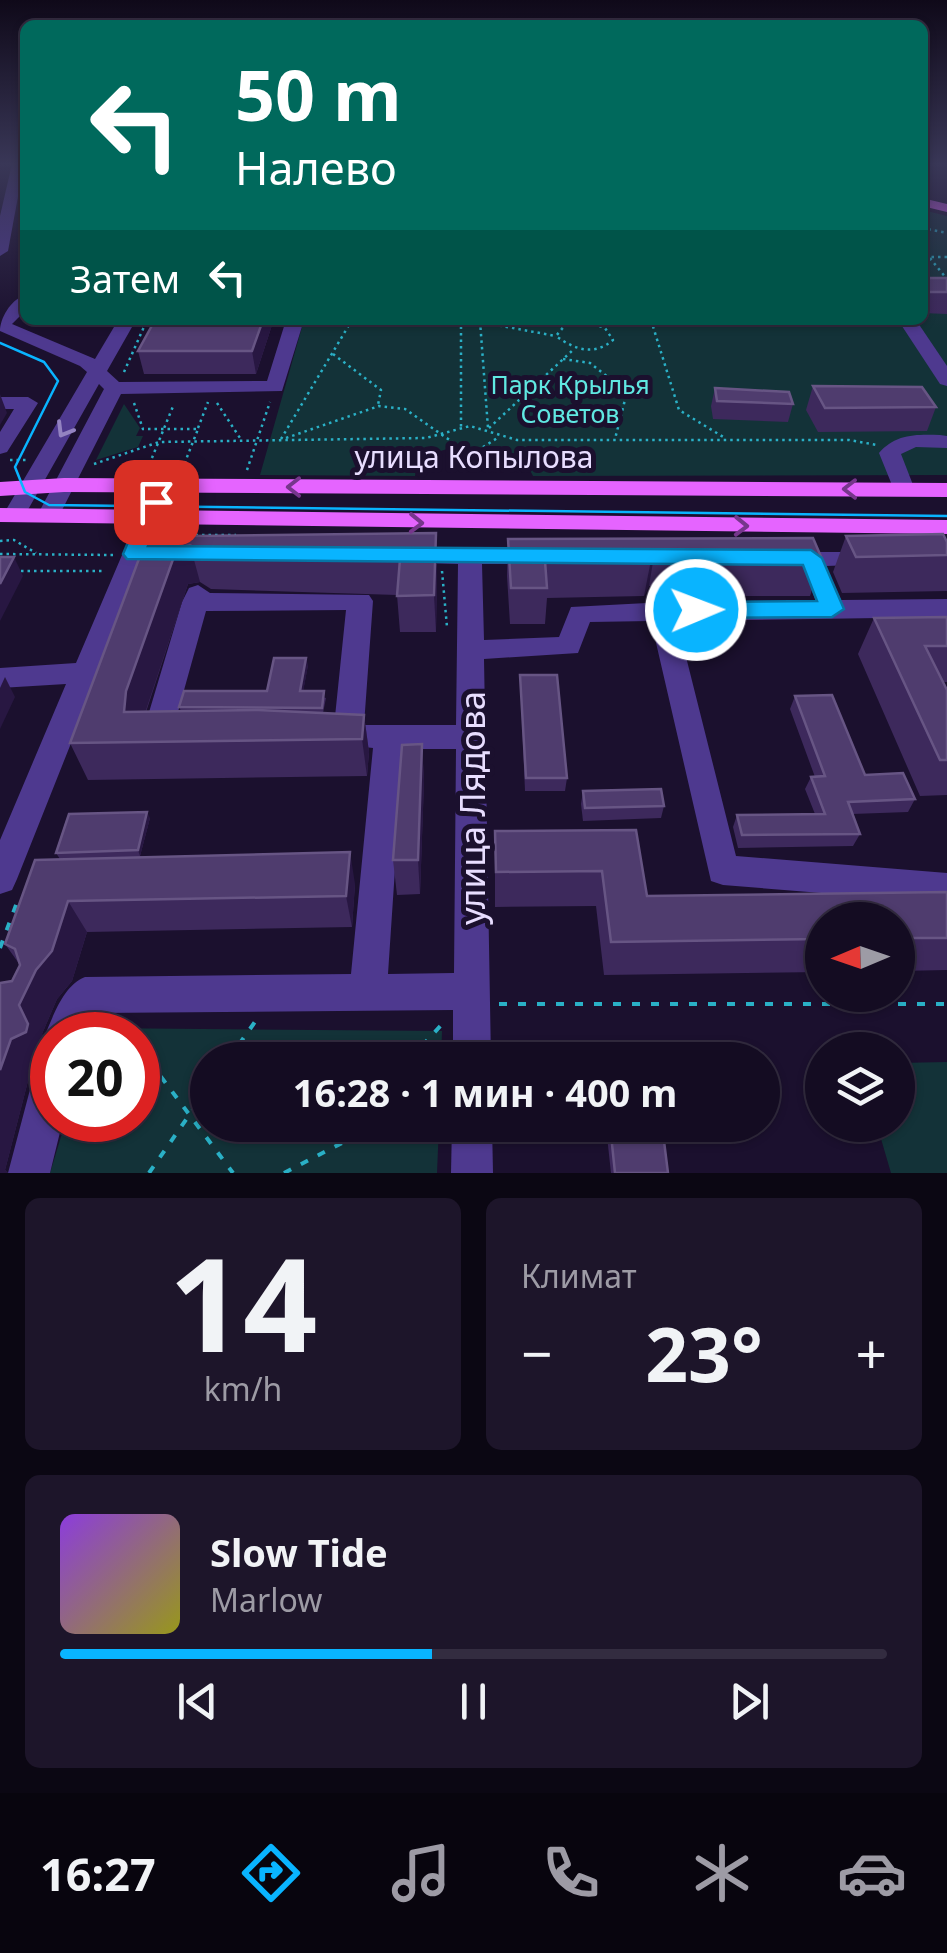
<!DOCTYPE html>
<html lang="ru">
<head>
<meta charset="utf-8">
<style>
	:root { --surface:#140c22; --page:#1d152a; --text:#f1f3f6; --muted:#9d9ba5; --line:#332c40; --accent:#09b4ff }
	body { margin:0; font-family:"Noto Sans",sans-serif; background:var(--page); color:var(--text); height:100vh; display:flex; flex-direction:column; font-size:38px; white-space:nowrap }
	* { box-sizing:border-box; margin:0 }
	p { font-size:32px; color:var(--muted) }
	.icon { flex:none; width:55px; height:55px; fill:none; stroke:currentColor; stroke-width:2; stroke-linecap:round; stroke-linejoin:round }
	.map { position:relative; height:1173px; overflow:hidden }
	.side { display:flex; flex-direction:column; gap:25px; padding:25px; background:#0b0713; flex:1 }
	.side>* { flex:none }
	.banner { position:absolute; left:20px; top:20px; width:908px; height:305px; border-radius:15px; box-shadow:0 2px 8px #0004,0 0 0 2px var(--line); background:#00695c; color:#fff; overflow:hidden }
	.needle { width:65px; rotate:268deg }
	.tools { position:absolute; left:805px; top:902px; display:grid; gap:20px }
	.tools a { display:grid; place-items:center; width:110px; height:110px; border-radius:50%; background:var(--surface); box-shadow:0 2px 8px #0004,0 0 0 2px var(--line); font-size:50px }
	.speed { position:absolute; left:30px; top:1012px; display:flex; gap:20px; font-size:50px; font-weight:700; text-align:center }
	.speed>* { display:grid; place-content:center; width:130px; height:130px; border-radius:50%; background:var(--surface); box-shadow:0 2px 8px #0004,0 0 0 2px var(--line); line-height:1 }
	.speed .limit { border:15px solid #d22; background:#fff; color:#111 }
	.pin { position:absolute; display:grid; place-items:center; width:85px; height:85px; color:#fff; margin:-42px; border-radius:20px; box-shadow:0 5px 15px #0006 }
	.me { position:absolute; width:110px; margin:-55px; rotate:89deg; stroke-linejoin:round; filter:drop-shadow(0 0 8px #0008) }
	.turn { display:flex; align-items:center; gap:35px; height:210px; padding:0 50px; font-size:45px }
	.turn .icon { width:130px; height:130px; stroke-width:2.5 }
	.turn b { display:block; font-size:70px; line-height:85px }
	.then { display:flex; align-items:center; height:95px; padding:0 50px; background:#0003; gap:20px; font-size:38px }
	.big { font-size:75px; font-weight:700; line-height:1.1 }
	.side .card { flex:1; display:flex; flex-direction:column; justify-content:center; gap:15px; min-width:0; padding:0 35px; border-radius:15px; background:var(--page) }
	.side .dial { align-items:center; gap:0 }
	.dial b { font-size:130px; line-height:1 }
	.song { display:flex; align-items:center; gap:30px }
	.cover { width:120px; height:120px; border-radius:15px; background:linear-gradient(135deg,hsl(270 70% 55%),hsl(60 70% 35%)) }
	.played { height:10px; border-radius:5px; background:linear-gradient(90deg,var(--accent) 45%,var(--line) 45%) }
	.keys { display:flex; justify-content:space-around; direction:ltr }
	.heat { display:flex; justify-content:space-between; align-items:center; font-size:55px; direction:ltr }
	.side .tiles { flex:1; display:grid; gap:25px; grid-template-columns:1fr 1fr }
	.card:last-child { grid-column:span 2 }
	.trip { position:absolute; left:190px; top:1042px; width:590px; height:100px; border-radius:50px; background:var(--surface); box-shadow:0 2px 8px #0004,0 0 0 2px var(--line); font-weight:700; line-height:100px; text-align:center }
	.tabs { display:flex; height:160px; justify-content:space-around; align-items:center; background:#08050e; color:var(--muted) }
	.tabs .icon { width:70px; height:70px }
	.tabs .active { color:var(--accent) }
	.tabs b { font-size:45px; color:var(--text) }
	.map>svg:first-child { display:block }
	.green { fill:#133238 }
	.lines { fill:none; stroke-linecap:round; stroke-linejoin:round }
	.path-far1 { stroke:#2ab0c6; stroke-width:2.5; stroke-dasharray:2.5 4; stroke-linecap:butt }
	.path { stroke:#2ab0c6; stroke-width:4; stroke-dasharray:8 11; stroke-linecap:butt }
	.minor { fill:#4e398f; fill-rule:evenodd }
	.major { fill:#e564ff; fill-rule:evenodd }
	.tram { stroke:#09b4ff; stroke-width:2.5 }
	.wall { fill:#3d295c }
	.shaded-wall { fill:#281742 }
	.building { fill:#4f3c6e; stroke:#675584; stroke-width:2.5 }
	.oneway { stroke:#9383c1 }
	.oneway2 { stroke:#76368c }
	.route { fill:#09b4ff; stroke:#0675a6; stroke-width:2.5 }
	.labels { text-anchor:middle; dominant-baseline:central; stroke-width:10; stroke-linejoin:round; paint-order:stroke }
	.far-park-label { font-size:25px; fill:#60e8e2; stroke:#1b102e }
	.street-label { font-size:30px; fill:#e8ddff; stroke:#1b102e }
	.near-street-label { font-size:35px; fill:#e8ddff; stroke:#1b102e }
</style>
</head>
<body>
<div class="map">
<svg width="947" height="1173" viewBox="0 0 947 1173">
	<rect width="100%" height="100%" fill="#1b102e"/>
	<g class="green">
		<path d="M923 210 947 216V475L533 476C528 466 523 458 512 453 494 445 434 444 420 461 417 465 417 471 415 476L260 475 304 320H922Z"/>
		<path d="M124 404 140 428 136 436H143L138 447 96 460Z"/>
		<path d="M94 1028 442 1031 441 1060H208V1125H439L437 1173H50L66 1120H138V1035H92Z"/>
		<path d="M947 1062V1173H891L877 1125H898V1063Z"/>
	</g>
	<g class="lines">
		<g class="path-far1">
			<path d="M922 228 947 233"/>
			<path d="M947 257H929L947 279"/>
			<path d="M461 320V428"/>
			<path d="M651 320 679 410 725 438"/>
			<path d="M480 321 488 428"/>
			<path d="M480 322 556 336"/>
			<path d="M587 322 605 328 613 340C594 356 575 350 556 336L566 324Z"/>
			<path d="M333 354 381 390 378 405"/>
			<path d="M563 359 590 363 627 392 615 439"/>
			<path d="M124 372 147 320"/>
			<path d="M134 403 143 429H198L182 470"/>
			<path d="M217 403 240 438"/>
			<path d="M198 428 208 402"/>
			<path d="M489 428 574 349"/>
			<path d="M286 438 379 406 405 409 471 455"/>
			<path d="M281 439 352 320"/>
			<path d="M472 454 499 437"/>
			<path d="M471 456 472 473"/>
			<path d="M10 460H27"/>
			<path d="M94 464 159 442 426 438 470 426 517 440H849L877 445"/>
			<path d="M147 470 174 404"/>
			<path d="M247 470 270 402"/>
			<path d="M189 535H236"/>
			<path d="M0 541 14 540 36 553"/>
			<path d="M0 554 113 555"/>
			<path d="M21 571H104"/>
			<path d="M442 571 447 627"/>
		</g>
		<g class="path">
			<path d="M0 948 19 897"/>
			<path d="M499 1004H947"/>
			<path d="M138 1046 233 1173"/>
			<path d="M228 1060 257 1019"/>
			<path d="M409 1060 445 1021"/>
			<path d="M149 1173 208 1088"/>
			<path d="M284 1173 367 1130 369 1125"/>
		</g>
		<g class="minor">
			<path d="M12 164H24L8 251 0 256V216Z"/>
			<path d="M25 295V311L12 324 95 359 114 327 42 325 33 320H136L107 371 119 382 267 381 286 320H304L282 391 121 394 59 516 56 521H40L37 516 104 389 99 384 25 515 14 522 3 515 87 372 80 366 0 331C0 319 10 300 25 295Z"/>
			<path d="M898 320H916L947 366V386L940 384Z"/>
			<path d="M0 397H28L38 403 7 452 0 454V432L14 409H0Z"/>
			<path d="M940 435 947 436V448L916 447 901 454 915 490 912 495H896L879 453C895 434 916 434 940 435Z"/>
			<path d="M162 480 173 487 17 879 12 890 0 894V840L66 684 0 688V668L76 663 151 487Z"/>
			<path d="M402 548 551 550 554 556 551 562 542 564H482L484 640 559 637 571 607 647 603 649 590H667L672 603 816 601 802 566 778 564 775 558 778 552H881L884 558 881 564 826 566 841 600 947 599V617L677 621 736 856 947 873V903L723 885 711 881 651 621 590 622 578 653 484 659 491 1060H453V1010L95 1013 84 1035H52L51 1048 45 1035C54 1014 64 985 85 977L351 974 373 748 338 744 333 736 346 610 206 611 176 719 184 722 189 730 184 738 174 742 149 737 144 729 182 602 189 588 198 585 210 593 369 595 373 601 364 725H456L458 564 393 562 390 556 393 550ZM403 749H456L454 973 388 974Z"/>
			<path d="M52 1062V1120H63L50 1173H8L32 1082 38 1068Z"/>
			<path d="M452 1125H492L493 1173H451Z"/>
		</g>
		<g class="major">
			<path d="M922 198 947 204V212L922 206Z"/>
			<path d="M64 478 947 483V497L64 492 0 496V482Z"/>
			<path d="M0 508 947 520V534L0 522Z"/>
		</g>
		<path class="tram" d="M0 343 44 362 58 381 15 467 25 492 49 505 947 516"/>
	</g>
	<g class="wall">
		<path d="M922 278H947V314L922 313Z"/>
		<path d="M273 322 256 374H144L138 351Z"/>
		<path d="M813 386 936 407 927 431 818 432 806 410Z"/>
		<path d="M715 388 793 404 788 422 713 419 711 406Z"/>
		<path d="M191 532 192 536 436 533 437 569 436 632H400L397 595 211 589 200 582 188 584 146 712 181 711 179 707 267 691 308 665 303 691 326 698 323 713 364 715 369 752 367 776 88 780 70 743Z"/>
		<path d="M846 536 947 542V591L842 593 833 572Z"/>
		<path d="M508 539 822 559 810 596H673L669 587 649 586 644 596 547 598 545 624H510L507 576Z"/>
		<path d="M947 617V682H943L947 690V795L920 796 858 654 874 618Z"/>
		<path d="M520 675 567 778 565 791H525Z"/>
		<path d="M795 696 865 775 915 799 908 812 852 814 860 834 853 846 738 848 733 827 737 815 815 814 805 789 811 777H815L790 709Z"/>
		<path d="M422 744 424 781 420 894 397 895 393 860Z"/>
		<path d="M583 791 664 806 661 818 583 821 581 804Z"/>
		<path d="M150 818 140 856 355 884 352 927 87 932 72 981 57 999 42 1034 51 1052 48 1060 35 1067 28 1081 5 1170 8 1173H0L12 981 20 965 5 944 60 859 56 853Z"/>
		<path d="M636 830 647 896 947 892V970L898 971V920H822V972L604 975 596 906 495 907V831Z"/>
		<path d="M600 1125H662L668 1173H611L606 1127H601Z"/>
	</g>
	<g class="shaded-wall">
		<path d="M263 320H273V322L256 374 252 351Z"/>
		<path d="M0 394 7 413 0 425Z"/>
		<path d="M436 533 437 569 436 632 434 595Z"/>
		<path d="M190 545 200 582 188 584 140 728 124 712 126 691 177 548Z"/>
		<path d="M655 550 649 586 644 596 651 560Z"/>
		<path d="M14 557 23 576 0 621V584Z"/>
		<path d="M306 658 308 665 302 698 300 691Z"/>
		<path d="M5 677 15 697 0 729V688Z"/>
		<path d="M364 715 369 752 367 776 362 739Z"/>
		<path d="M422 744 424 781 420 894 418 860Z"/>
		<path d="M147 812 150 818 140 856 138 850Z"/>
		<path d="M350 852 355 884 352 927 346 896Z"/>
		<path d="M68 901 87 932 72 981 57 999 42 1034 51 1052 48 1060 35 1067 28 1081 5 1170 8 1173H0V1070L19 1005Z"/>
	</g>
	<g class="building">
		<path d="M922 278H947V292H926L922 288Z"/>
		<path d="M155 320H263L252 351H138Z"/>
		<path d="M813 386 922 387 936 407 825 408Z"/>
		<path d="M715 388 789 392 793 404 717 401Z"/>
		<path d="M149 532H191L190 536 436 533 434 595 397 596 400 559 202 553 190 545 177 548 126 691 124 712 258 710 364 715 362 739 70 743Z"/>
		<path d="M943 534 947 542V555L856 557 846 536Z"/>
		<path d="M813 538 822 559 681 560 676 550H655L651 560 545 561 547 588H511L508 539Z"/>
		<path d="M0 557H14L0 584Z"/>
		<path d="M947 617V646H925L947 690V760H940L874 618Z"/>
		<path d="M274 658H306L300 691H324L322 708 179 707 184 691H267Z"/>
		<path d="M520 675H557L567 778H526Z"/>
		<path d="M832 695 865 775 903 773 915 799 848 802 860 834 742 835 737 815 825 814 811 777 825 776 795 696Z"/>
		<path d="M422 744 418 860H393L402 745Z"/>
		<path d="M661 789 664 806 585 808 583 791Z"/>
		<path d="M147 812 138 850 56 853 69 814Z"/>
		<path d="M636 830 647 896 947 892V938H898V920H822V939L611 942 602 871 496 872 495 831Z"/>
		<path d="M350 852 346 896 68 901 52 951 36 970 19 1005 28 1024 26 1032 11 1039 0 1070V983L12 981 20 965 15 949 5 944 35 860Z"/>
		<path d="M610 1125H662L668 1173H615Z"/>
	</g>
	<defs><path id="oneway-chevron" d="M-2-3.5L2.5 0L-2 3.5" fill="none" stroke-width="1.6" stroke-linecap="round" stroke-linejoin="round" transform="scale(2.5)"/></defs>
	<use class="oneway" href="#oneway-chevron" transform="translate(64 430) rotate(121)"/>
	<g class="oneway2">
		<use href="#oneway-chevron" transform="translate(294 487) rotate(-180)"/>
		<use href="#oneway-chevron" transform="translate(850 489) rotate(-180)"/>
		<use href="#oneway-chevron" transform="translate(416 523) rotate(1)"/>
		<use href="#oneway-chevron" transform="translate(741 526) rotate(1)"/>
	</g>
	<linearGradient id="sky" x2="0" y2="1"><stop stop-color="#0f0919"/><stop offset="0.5" stop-color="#393757"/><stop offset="1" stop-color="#393757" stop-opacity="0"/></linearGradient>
	<rect width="947" height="328" fill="url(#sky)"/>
	<path class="route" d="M156 495 166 502 148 546 811 550 822 558 844 609 832 617 696 618 684 610 696 602 817 601 803 565 127 559 123 554 145 502Z"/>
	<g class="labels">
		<g class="far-park-label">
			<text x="570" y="384">Парк Крылья<tspan x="570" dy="29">Советов</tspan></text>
		</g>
		<g class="street-label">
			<text x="474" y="456">улица Копылова</text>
		</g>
		<g class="near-street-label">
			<text transform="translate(471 808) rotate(-90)">улица Лядова</text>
		</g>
	</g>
</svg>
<div class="tools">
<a><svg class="needle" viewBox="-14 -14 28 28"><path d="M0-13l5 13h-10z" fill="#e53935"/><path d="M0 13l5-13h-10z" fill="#9d9ba5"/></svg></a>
<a><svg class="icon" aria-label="layers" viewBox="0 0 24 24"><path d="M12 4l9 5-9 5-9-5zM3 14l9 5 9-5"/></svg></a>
</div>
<div class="speed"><div class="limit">20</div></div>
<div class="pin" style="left:156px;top:502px;background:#d93025"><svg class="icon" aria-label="arrive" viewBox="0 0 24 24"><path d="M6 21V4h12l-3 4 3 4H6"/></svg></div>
<svg class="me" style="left:696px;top:610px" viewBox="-20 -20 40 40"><circle r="17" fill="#09b4ff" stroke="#fff" stroke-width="3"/><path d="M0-11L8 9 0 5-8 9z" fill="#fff"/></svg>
<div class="trip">16:28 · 1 мин · 400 m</div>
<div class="banner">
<div class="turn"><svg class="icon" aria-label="left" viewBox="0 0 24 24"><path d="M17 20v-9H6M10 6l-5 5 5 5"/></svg><div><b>50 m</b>Налево</div></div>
<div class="then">Затем<svg class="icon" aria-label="left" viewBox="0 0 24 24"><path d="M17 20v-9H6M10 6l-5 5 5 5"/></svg></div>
</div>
</div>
<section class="side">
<div class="tiles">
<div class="card dial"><b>14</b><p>km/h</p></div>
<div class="card"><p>Климат</p>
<div class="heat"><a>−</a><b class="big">23°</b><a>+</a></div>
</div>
<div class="card">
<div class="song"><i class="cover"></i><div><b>Slow Tide</b><p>Marlow</p></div></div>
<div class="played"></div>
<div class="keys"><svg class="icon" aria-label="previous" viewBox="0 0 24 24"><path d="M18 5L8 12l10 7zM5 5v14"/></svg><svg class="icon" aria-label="pause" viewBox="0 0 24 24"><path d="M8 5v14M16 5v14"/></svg><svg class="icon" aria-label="next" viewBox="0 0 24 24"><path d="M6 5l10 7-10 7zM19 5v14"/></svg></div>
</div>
</div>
</section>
<nav class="tabs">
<b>16:27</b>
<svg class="icon active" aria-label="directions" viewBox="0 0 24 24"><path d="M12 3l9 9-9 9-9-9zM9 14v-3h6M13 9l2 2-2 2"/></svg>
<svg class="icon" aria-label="music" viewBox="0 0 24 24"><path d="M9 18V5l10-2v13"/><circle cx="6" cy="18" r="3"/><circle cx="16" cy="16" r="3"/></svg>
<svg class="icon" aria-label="phone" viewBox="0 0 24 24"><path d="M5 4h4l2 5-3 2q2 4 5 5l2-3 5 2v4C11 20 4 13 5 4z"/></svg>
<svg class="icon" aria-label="climate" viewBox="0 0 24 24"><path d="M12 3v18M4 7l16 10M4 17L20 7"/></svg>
<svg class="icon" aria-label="car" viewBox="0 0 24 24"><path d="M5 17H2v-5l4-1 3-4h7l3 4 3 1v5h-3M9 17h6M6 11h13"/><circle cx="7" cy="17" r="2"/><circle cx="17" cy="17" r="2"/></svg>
</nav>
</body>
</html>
